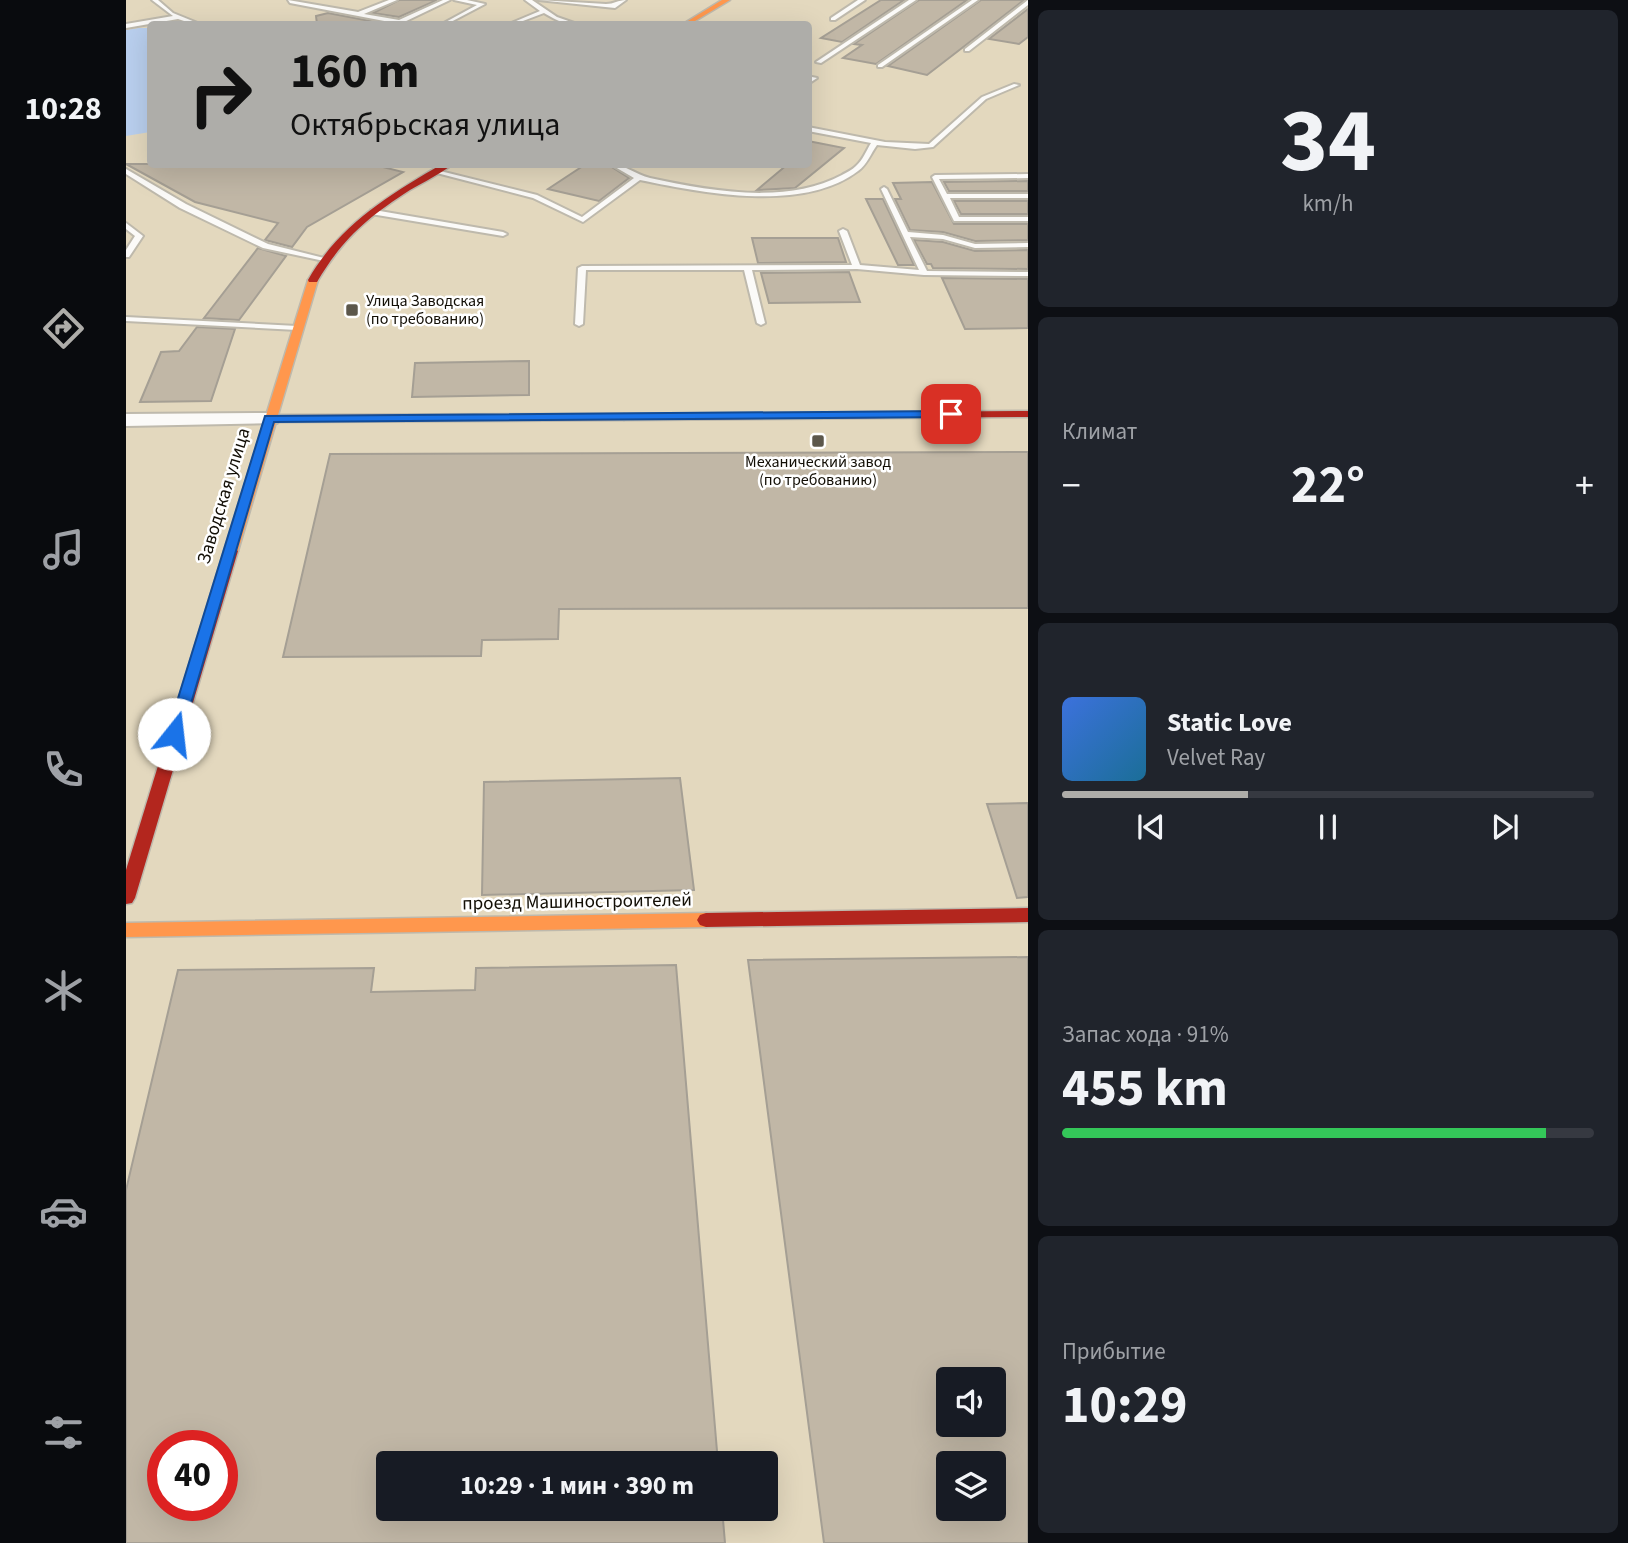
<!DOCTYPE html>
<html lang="ru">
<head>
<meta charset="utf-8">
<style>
	:root { --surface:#171b24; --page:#20242c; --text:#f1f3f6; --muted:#9ea1a6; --line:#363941; --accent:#aeada9 }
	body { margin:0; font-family:"Source Sans 3",sans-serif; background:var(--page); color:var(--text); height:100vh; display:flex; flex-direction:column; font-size:26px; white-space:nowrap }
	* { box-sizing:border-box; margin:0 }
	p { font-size:23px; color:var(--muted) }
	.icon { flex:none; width:38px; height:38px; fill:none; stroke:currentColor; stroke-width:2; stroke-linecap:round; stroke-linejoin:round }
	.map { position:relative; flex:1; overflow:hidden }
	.details { display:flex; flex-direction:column; gap:10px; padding:10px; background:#0d0f14; width:600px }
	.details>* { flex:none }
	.hud { position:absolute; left:21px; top:21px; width:665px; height:147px; border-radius:7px; box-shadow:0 7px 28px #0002; background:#aeada9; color:#111; overflow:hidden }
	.fabs { position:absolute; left:810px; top:1367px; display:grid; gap:14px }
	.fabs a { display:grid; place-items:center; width:70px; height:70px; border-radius:7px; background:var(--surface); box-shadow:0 7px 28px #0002; font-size:35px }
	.speed { position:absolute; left:21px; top:1430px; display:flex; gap:14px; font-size:35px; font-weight:700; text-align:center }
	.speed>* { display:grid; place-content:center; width:91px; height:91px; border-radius:50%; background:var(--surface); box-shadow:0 7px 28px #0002; line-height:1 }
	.speed .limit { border:10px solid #d22; background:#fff; color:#111 }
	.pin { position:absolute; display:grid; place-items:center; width:60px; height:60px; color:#fff; margin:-30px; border-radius:14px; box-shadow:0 4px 10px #0006 }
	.me { position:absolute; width:77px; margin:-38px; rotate:16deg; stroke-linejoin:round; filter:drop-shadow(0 0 5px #0008) }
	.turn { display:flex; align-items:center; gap:24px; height:147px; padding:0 28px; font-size:32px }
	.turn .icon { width:91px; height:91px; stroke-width:2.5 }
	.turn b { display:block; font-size:49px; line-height:60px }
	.big { font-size:52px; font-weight:700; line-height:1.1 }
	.details .tile { flex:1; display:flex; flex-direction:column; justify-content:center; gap:10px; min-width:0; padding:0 24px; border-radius:10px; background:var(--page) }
	.details .dial { align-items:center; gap:0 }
	.dial b { font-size:91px; line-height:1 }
	.song { display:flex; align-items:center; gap:21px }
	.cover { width:84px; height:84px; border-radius:10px; background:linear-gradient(135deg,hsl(220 70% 55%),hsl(200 70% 35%)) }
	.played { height:7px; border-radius:4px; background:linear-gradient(90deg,var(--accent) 35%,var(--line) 35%) }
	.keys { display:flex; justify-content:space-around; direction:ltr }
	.heat { display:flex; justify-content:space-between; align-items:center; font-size:38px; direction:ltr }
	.charge { height:10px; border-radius:5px; background:linear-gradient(90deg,#34c759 91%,var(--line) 0) }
	.trip { position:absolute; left:250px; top:1451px; width:402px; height:70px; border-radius:7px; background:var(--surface); box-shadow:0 7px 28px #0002; font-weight:700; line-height:70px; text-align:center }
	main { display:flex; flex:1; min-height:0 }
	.tab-bar { display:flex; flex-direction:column; width:126px; justify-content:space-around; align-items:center; background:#090b0e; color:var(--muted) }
	.tab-bar .icon { width:49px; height:49px }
	.tab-bar .on { color:var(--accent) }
	.tab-bar b { font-size:32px; color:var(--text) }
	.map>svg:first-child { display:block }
	.built { fill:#e3d8be; fill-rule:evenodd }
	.water { fill:#b9cfee }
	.building { fill:#c1b7a6; stroke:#a59f94; stroke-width:2; fill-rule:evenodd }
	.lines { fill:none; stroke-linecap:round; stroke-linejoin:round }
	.lane-casing { stroke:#beb9ac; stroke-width:4 }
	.street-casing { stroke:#beb9ac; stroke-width:4 }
	.slow-casing { stroke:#beb9ac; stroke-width:3 }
	.jam-casing { stroke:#beb9ac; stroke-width:3 }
	.lane { fill:#fbfaf8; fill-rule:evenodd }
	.street { fill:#fbfaf8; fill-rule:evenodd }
	.slow { fill:#ff974d; fill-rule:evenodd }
	.jam { fill:#b3261e; fill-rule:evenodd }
	.route { fill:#1a73e8; stroke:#114b97; stroke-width:2 }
	.poi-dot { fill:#5c574b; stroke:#fff; stroke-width:2.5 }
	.labels { text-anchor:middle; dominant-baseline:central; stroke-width:5; stroke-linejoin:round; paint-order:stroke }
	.far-poi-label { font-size:16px; fill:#120e05; stroke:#fff; text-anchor:start }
	.street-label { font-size:19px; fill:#120e05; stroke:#fff }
</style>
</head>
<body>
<main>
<nav class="tab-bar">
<b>10:28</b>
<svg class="icon on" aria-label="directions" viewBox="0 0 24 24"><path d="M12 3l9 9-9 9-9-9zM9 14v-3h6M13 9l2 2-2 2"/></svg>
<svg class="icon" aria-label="music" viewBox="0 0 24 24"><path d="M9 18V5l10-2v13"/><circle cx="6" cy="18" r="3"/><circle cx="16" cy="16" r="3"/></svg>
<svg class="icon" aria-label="phone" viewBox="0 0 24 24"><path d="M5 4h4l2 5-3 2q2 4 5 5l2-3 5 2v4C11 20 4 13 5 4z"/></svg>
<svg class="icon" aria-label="climate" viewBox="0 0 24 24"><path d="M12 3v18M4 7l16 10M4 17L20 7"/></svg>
<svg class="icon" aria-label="car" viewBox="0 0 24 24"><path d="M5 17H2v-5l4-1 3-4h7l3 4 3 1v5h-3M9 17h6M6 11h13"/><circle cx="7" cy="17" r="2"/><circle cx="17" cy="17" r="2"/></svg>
<svg class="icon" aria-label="filters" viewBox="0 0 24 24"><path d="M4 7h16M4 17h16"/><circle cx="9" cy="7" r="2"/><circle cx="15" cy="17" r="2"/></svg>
</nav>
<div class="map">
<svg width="902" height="1543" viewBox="0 0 902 1543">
	<rect width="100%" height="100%" fill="#e4dece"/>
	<path class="built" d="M0 0H902V1543H0ZM24 24H682V164H24ZM822 1379H868V1424H822ZM37 1446H96V1505H37ZM262 1463H640V1508H262ZM822 1463H868V1508H822Z"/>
	<path class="water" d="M13 28H24V132L0 136V30Z"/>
	<g class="building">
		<path d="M273 0H311L273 17 247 13Z"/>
		<path d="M755 0H778L716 42 695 38Z"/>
		<path d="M793 0H841L750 64 717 58 736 45 728 44Z"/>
		<path d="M855 0H898L801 75 762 66Z"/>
		<path d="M902 9V37L893 44 863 39Z"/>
		<path d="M202 13 260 24H191L190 16Z"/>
		<path d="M682 141 718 148 669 188 631 190 662 164H682Z"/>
		<path d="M0 164H245L277 172 181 227 166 247 139 240 152 223 69 202Z"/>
		<path d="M460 164H481L503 178 473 201 422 189Z"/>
		<path d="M902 181V191H823L818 182Z"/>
		<path d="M806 182 828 224H902V240L849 241 817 232 784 230 769 199H775L767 183Z"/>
		<path d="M740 199H757L788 265H772Z"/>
		<path d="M828 201H902V214H835Z"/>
		<path d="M626 238H712L720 262 632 263Z"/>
		<path d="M788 240 817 242 849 251 902 250V269L807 268 805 264H801Z"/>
		<path d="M132 248 160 256 113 320 78 318Z"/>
		<path d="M723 272 734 302 643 303 635 273Z"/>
		<path d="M816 278 902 279V328L839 329Z"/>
		<path d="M71 327 109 329 85 401 14 402 35 352 53 351Z"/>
		<path d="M403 361V395L286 397 289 363Z"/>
		<path d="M902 452V608L433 609 432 639 356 640 355 656 157 657 204 454Z"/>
		<path d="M554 778 568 890 356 895 358 782Z"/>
		<path d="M902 803V897L891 898 861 804Z"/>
		<path d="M902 957V1543H698L622 960ZM822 1379H868V1424H822ZM822 1463H868V1508H822Z"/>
		<path d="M550 965 592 1463H262V1508H596L599 1543H0V1190L52 970 248 968 245 992 349 990 350 968ZM37 1446H96V1505H37Z"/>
	</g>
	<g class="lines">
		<g class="lane-casing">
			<g id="lane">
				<path d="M26 0H32L47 13 74 24H67L52 19 0 28V24L47 16Z"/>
				<path d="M162 0 232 12 263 0H271L238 14 273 20 317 0H324L274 24 164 3Z"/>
				<path d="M328 0H341L359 4 321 24H316L351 5Z"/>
				<path d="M399 0H406L431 17 451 24C439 25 428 19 418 13L389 24H383L414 11Z"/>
				<path d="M412 0 480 4C488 4 492 0 500 0L489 8Z"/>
				<path d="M732 0H739L709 20H705V18Z"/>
				<path d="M783 0H790L695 63 690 62Z"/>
				<path d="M846 0H852L756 67H752V65Z"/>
				<path d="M902 0V5L843 51H839V49Z"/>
				<path d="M686 77 691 78 682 84V79Z"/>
				<path d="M888 84 893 85 860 99 807 147 789 149 751 145C745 153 741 165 732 171 677 213 577 193 514 180L457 222 407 198 307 172 310 170 411 195 456 217 508 178 484 164C499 164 510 175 524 178 585 191 659 205 716 175 721 172 726 170 730 166 737 160 740 151 745 143L682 131V127L759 142 803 144 856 97Z"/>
				<path d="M0 169 60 204 142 244 202 259 198 261 137 248 54 208 0 174Z"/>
				<path d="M902 174V178L813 179 821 194H902V198H824L833 217H902V221H828L806 177 809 175Z"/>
				<path d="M758 187 761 189 782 232 817 235 849 244 902 243V247L849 248 817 239 784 237 801 271 902 272V276L798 275 731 269 626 270 639 323 635 325 631 323 618 270H460L457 324 453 326 449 324 452 268 456 266 726 265 713 231 717 229 721 231 734 265 793 270 755 189Z"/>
				<path d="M248 210 377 232 381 234 377 236 245 214V210Z"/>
				<path d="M0 223 17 236 3 257H0V250L9 236 0 229Z"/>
				<path d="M0 317 171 326 175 328 171 330 0 321Z"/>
			</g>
		</g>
		<g class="street-casing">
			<path id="street" d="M144 413 151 415 154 419 151 423 0 426V414Z"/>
		</g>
		<g class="slow-casing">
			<g id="slow">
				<path d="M596 0H604L564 24H557Z"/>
				<path d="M187 277 192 280 152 415 498 414 504 417 498 420 150 422 112 551 105 555 100 554 98 551 182 280Z"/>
				<path d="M580 913 586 915 589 920 586 925 580 927 0 937V923Z"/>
			</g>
		</g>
		<g class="jam-casing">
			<g id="jam">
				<path d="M316 164H327C314 174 298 182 284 190 241 218 217 238 191 282H183L182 280C213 225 263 195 316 164Z"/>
				<path d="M902 411V417L498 420 492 417 498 414Z"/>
				<path d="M105 547 112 551 9 898 6 903 0 904V870L98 551Z"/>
				<path d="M902 908V922L580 927 574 925 571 920 574 915 580 913Z"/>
			</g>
		</g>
		<use href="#lane" class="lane"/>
		<use href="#street" class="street"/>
		<use href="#slow" class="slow"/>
		<use href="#jam" class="jam"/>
	</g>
	<path class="route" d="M825 411 830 414 829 417 148 422 56 734 48 739 41 734 139 416Z"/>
	<g class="poi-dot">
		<rect x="219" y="303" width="14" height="14" rx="3.5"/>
		<rect x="685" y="434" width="14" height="14" rx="3.5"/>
	</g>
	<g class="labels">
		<g class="far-poi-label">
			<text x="240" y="301">Улица Заводская<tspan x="240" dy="18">(по требованию)</tspan></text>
			<text x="692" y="462" text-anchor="middle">Механический завод<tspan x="692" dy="18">(по требованию)</tspan></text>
		</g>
		<g class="street-label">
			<text transform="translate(98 496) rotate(-73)">Заводская улица</text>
			<text transform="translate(451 902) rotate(-1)">проезд Машиностроителей</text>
		</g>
	</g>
</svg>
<div class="fabs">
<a><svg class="icon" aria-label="sound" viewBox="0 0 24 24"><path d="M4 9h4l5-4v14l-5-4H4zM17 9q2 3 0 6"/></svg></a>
<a><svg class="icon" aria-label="layers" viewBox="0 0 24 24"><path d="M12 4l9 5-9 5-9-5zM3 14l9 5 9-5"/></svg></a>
</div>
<div class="speed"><div class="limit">40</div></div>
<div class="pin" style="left:825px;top:414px;background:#d93025"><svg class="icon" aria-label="arrive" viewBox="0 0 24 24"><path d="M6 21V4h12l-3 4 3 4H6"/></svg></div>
<svg class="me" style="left:48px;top:734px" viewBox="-20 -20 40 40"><circle r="19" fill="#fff"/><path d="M0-13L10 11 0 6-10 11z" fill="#1a73e8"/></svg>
<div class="trip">10:29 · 1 мин · 390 m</div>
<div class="hud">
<div class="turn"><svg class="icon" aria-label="right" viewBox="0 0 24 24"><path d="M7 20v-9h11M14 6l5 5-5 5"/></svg><div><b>160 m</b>Октябрьская улица</div></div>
</div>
</div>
<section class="details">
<div class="tile dial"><b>34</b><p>km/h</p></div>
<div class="tile"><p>Климат</p>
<div class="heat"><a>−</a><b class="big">22°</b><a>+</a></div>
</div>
<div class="tile">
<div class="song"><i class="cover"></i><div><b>Static Love</b><p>Velvet Ray</p></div></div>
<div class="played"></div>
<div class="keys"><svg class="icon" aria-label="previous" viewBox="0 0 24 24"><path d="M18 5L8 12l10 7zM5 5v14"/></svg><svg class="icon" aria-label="pause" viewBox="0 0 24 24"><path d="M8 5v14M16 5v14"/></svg><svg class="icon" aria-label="next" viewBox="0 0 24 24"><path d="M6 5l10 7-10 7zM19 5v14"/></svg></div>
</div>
<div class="tile"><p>Запас хода · 91%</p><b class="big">455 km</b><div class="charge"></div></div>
<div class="tile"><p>Прибытие</p><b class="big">10:29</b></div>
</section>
</main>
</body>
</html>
